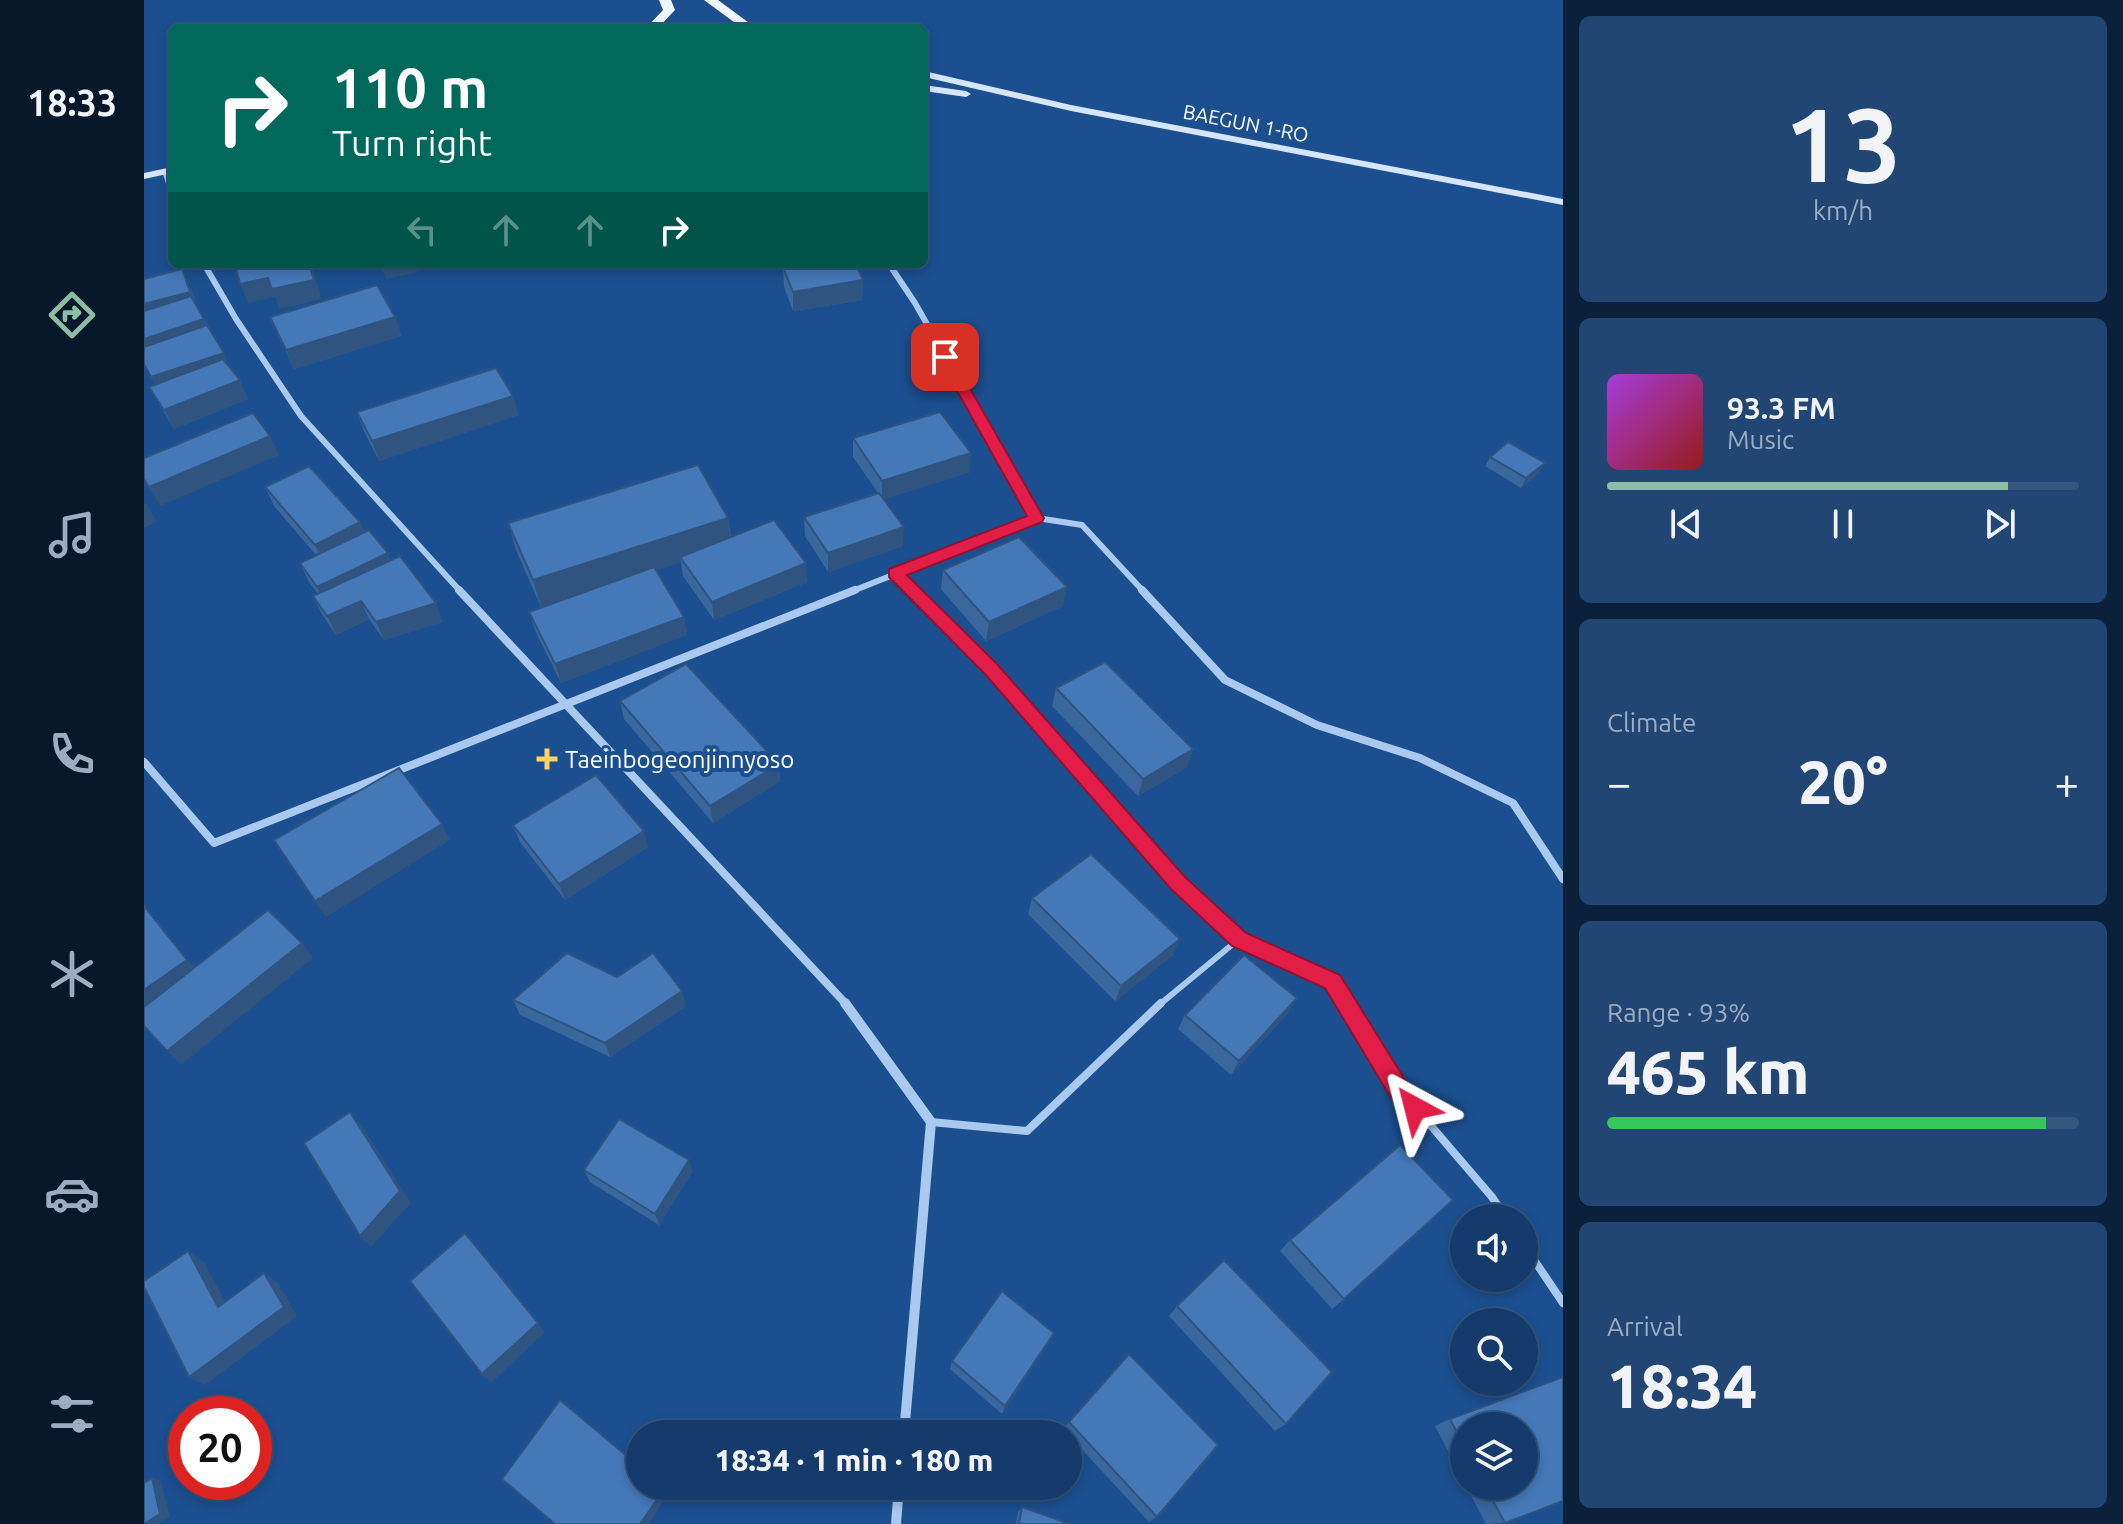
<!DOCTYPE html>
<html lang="en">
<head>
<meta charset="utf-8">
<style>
	:root { --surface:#143b6b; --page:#214673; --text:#f1f3f6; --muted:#9dadc1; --line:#33557e; --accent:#8abfa5 }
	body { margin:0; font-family:Ubuntu,sans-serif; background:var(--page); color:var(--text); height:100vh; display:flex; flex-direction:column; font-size:30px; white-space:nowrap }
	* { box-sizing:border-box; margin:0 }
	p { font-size:26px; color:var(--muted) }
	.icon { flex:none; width:44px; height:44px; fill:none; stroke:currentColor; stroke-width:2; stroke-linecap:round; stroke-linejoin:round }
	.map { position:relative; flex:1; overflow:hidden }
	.drawer { display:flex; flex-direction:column; gap:16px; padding:16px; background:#0b203b; width:560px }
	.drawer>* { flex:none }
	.top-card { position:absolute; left:24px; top:24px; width:760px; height:244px; border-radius:12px; box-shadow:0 4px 12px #0003,0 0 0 2px var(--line); background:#00695c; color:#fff; overflow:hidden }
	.controls { position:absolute; left:1306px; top:1204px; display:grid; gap:16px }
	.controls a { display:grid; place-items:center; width:88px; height:88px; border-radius:50%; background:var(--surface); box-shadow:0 4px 12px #0003,0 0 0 2px var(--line); font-size:40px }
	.speed { position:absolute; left:24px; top:1396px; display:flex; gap:16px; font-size:40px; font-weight:700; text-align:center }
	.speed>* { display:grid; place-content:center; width:104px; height:104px; border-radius:50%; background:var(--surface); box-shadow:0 4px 12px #0003,0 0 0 2px var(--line); line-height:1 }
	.speed .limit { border:12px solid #d22; background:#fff; color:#111 }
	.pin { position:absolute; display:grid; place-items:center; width:68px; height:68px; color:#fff; margin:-34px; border-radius:16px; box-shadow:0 4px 12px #0006 }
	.me { position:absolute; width:88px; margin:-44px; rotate:322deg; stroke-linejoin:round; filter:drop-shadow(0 0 6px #0008) }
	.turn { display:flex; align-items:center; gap:28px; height:168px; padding:0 32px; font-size:36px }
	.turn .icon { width:104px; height:104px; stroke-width:2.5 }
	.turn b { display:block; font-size:56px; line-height:68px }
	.lanes { display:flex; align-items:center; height:76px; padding:0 32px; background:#0003; justify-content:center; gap:40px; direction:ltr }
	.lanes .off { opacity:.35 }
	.big { font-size:60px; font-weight:800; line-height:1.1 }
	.drawer .card { flex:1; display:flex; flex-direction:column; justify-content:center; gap:12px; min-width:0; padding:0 28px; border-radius:12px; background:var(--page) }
	.drawer .dial { align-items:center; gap:0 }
	.dial b { font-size:104px; line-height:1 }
	.song { display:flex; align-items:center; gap:24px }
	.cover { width:96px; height:96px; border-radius:12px; background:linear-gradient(135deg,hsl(280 70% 55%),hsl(0 70% 35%)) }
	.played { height:8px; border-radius:4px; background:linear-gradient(90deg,var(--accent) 85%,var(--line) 85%) }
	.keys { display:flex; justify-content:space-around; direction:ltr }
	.heat { display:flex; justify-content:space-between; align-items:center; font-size:44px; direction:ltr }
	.charge { height:12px; border-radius:6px; background:linear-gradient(90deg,#34c759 93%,var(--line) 0) }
	.trip { position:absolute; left:482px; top:1420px; width:456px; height:80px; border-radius:40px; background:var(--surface); box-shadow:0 4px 12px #0003,0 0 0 2px var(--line); font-weight:800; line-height:80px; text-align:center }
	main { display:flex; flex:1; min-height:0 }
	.dock { display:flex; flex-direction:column; width:144px; justify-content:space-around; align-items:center; background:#08182b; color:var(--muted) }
	.dock .icon { width:56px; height:56px }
	.dock .current { color:var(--accent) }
	.dock b { font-size:36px; color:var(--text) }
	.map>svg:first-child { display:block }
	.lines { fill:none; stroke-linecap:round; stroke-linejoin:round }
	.lane-far2 { stroke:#a9c9ee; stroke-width:5 }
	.lane-far1 { stroke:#a9c9ee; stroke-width:6 }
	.lane { stroke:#a9c9ee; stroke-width:8 }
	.street-far3 { stroke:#a9c9ee; stroke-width:5 }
	.street-far2 { stroke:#a9c9ee; stroke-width:6 }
	.street-far1 { stroke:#a9c9ee; stroke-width:8 }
	.street { stroke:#a9c9ee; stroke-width:10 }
	.secondary { fill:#d6e6fa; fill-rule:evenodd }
	.primary { fill:#f0f6ff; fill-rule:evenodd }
	.wall { fill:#3a679d }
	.shaded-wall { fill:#305480 }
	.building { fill:#4478b7; stroke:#305480; stroke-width:2 }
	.route { fill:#e11d48; stroke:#92132f; stroke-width:2 }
	.poi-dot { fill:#ffd166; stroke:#1b4f8f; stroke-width:3 }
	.labels { text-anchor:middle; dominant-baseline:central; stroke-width:8; stroke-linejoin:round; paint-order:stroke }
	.far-street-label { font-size:20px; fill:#fff; stroke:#1b4f8f }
	.poi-label { font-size:24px; fill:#fff; stroke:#1b4f8f; text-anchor:start }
</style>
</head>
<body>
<main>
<nav class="dock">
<b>18:33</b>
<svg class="icon current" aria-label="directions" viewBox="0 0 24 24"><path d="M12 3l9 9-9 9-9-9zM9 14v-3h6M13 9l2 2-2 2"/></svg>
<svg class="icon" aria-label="music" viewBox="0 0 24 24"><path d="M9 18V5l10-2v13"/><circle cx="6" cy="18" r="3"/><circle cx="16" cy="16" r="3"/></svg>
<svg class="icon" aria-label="phone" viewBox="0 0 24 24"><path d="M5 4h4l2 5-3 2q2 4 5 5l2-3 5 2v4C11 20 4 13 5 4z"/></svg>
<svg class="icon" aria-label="climate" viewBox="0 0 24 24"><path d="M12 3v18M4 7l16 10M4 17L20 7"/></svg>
<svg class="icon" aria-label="car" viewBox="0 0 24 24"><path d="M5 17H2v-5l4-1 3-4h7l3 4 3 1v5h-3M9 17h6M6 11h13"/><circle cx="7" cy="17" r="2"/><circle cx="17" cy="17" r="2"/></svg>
<svg class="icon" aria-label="filters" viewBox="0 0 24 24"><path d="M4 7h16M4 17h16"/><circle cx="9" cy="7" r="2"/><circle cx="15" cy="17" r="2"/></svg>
</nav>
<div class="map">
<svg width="1419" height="1524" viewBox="0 0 1419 1524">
	<rect width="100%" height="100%" fill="#1b4f8f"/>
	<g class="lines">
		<path class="lane-far2" d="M751 573 770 592"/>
		<g class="lane-far1">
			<path d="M768 590 847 669 1034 883 1095 939 1188 982 1202 1005"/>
			<path d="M1015 1005 1095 939"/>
		</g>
		<g class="lane">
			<path d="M1201 1003 1252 1085 1348 1197 1362 1218"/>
			<path d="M787 1122 883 1131 1017 1003"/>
			<path d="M1380 1245 1419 1303"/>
		</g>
		<path class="street-far3" d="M21 172 28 195"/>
		<g class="street-far2">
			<path d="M60 264 92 319 157 416 317 592"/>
			<path d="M745 264 771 303 893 518 938 525 1000 592"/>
			<path d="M706 592 893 518"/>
		</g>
		<g class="street-far1">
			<path d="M315 590 703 1005"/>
			<path d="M998 590 1081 680 1173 725 1276 758 1369 803 1419 879"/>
			<path d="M0 762 70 843 711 590"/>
		</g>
		<g class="street">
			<path d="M701 1003 787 1122 760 1434"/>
			<path d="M752 1524 755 1486"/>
		</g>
		<g class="secondary">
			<path d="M780 71 927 105 1419 199V205L927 111 780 77Z"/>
			<path d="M780 85 822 91 827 94 822 97 780 91Z"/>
			<path d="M28 167V173L0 179V173Z"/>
		</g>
		<g class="primary">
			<path d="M515 0H527L531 10 514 28H502L519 10Z"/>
			<path d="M560 0H574L612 28H598Z"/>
		</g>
	</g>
	<g class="wall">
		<path d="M639 267 719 280V300L649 311 640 287Z"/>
		<path d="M47 289 53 306 104 399 30 429 5 387 11 385Z"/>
		<path d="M126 317H251L257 336 150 369Z"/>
		<path d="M369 396 374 415 235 461 220 431 213 412Z"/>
		<path d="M709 438 826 472 740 499 759 546 684 572 661 536 660 517 734 493 709 457Z"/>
		<path d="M1346 457 1395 473 1377 488 1341 466Z"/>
		<path d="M121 487 216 522 221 533 244 553 246 560 299 622 240 640 225 619 192 635 178 614 169 596 174 594 165 582 156 563 172 555 130 506Z"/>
		<path d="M584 518 587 537 663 582 570 620 539 576 537 562 512 570 540 617 542 635 417 683 391 630 385 612 419 600 397 607 372 550 364 523Z"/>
		<path d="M799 570 919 606 842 641 797 589Z"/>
		<path d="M912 688 1049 749 1043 767 994 796 908 706Z"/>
		<path d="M476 701 635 764 636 781 569 823 480 719Z"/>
		<path d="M369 825 504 847 421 900 376 842Z"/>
		<path d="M888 898 1029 955 971 1001 884 914Z"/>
		<path d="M473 977 542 1006 466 1057 376 1015 369 1000Z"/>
		<path d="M1144 1013 1087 1075 1034 1029 1041 1015Z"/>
		<path d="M545 1160 548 1172 515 1225 446 1182 440 1170Z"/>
		<path d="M1146 1240 1200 1299 1188 1309 1136 1251Z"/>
		<path d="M1033 1306 1142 1424 1131 1431 1025 1316Z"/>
		<path d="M910 1333 858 1414 806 1369 808 1361Z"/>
		<path d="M1419 1377V1501L1361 1523 1342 1524 1322 1486H1380V1426H1320V1482L1291 1426 1306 1419Z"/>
		<path d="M925 1422 1013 1517 1005 1522 919 1429Z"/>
		<path d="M878 1507 926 1524H872L874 1512Z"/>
	</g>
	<g class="shaded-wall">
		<path d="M167 264 178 299 136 309 131 297 104 303 96 284Z"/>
		<path d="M236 264H274L276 272 242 279Z"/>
		<path d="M38 269 47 289 55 312 0 326V304Z"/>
		<path d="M719 280V300L649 311V292Z"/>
		<path d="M251 317 257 336 150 369 142 350Z"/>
		<path d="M60 319 69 339 0 361V339Z"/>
		<path d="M80 353 88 372 17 397 7 377Z"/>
		<path d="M96 380 104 399 30 429 20 410Z"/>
		<path d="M369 396 374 415 235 461 228 441Z"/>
		<path d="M126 436 135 455 16 506 5 487Z"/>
		<path d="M827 453 826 472 738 500V481Z"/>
		<path d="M1401 463 1395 473 1377 488 1382 478Z"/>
		<path d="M2 503 13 522 0 528V504Z"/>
		<path d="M584 518 587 545 536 557 537 562 397 607 389 580Z"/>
		<path d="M216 522 224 541 180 564 171 545Z"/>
		<path d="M760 527 759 546 684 572V553Z"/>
		<path d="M244 553 251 572 182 606 173 587Z"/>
		<path d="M662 563 663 582 570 620 568 602Z"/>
		<path d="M923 587 919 606 842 641 845 622Z"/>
		<path d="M217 601 225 619 192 635 183 616Z"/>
		<path d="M292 603 299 622 240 640 232 622Z"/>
		<path d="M540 617 542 635 417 683 411 664Z"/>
		<path d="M1049 749 1043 767 994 796 999 779Z"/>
		<path d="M635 764 636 781 569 823 566 806Z"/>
		<path d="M298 824 306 840 182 917 171 901Z"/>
		<path d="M500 831 504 847 421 900 415 884Z"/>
		<path d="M0 905 56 975 0 1016Z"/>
		<path d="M1036 939 1029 955 971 1001 977 986Z"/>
		<path d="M158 943 169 958 37 1065 23 1051Z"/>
		<path d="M538 991 542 1006 466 1057 461 1043Z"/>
		<path d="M1153 998 1144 1013 1087 1075 1095 1061Z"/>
		<path d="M206 1112 217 1125 267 1203 227 1247 216 1236Z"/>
		<path d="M545 1160 548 1172 515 1225 511 1214Z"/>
		<path d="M330 1244 401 1332 347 1383 338 1374Z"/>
		<path d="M44 1251 60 1262 89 1316 74 1307Z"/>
		<path d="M120 1273 134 1283 153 1316 61 1385 45 1377Z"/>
		<path d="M910 1333 905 1342 858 1414 861 1406Z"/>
		<path d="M8 1478 17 1481 26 1517 13 1524H0Z"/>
		<path d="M521 1488 525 1493 505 1524H496Z"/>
	</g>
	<g class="building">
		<path d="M91 264H165L170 280 128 289 124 278 96 284Z"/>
		<path d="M662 264H712L719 280 649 292 639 267Z"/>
		<path d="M38 269 46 292 0 304V279Z"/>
		<path d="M233 285 251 317 142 350 126 317Z"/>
		<path d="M47 296 60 319 0 339V311Z"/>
		<path d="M63 325 80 353 7 377 0 364V347Z"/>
		<path d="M79 359 96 380 20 410 5 387Z"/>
		<path d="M352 368 369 396 228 441 213 412Z"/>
		<path d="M796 412 827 453 738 481 709 438Z"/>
		<path d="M109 413 126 436 5 487 0 479V458Z"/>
		<path d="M1364 442 1401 463 1382 478 1346 457Z"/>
		<path d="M554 465 584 518 389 580 364 523Z"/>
		<path d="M165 466 216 522 171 545 121 487Z"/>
		<path d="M735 493 760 527 684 553 660 517Z"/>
		<path d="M630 520 662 563 568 602 536 557Z"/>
		<path d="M225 530 244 553 173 587 156 563Z"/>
		<path d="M875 537 923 587 845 622 799 570Z"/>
		<path d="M256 556 292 603 232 622 217 601 183 616 169 596Z"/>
		<path d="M510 567 540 617 411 664 385 612Z"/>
		<path d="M961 662 1049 749 999 779 912 688Z"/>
		<path d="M542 664 635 764 566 806 476 701Z"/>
		<path d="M255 768 298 824 171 901 130 840Z"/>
		<path d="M452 775 500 831 415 884 369 825Z"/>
		<path d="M947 854 1036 939 977 986 888 898Z"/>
		<path d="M0 906 43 960 0 990Z"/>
		<path d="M124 910 158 943 23 1051 0 1026V1007Z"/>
		<path d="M423 953 473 977 509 953 538 991 461 1043 369 1000Z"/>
		<path d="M1100 955 1153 998 1095 1061 1041 1015Z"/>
		<path d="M206 1112 256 1191 216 1236 160 1143Z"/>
		<path d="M475 1119 545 1160 511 1214 440 1170Z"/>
		<path d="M1256 1145 1309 1200 1200 1299 1146 1240Z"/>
		<path d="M321 1233 394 1323 338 1374 266 1281Z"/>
		<path d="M44 1251 74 1307 120 1273 140 1307 45 1377 0 1287V1281Z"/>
		<path d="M1080 1260 1188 1372 1142 1424 1033 1306Z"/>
		<path d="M858 1291 910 1333 861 1406 808 1361Z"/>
		<path d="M985 1354 1074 1445 1013 1517 925 1422Z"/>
		<path d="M1419 1377V1501L1361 1523 1341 1486H1380V1426H1320V1445L1306 1419Z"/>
		<path d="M416 1400 496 1467V1486H519L521 1488 496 1524H411L358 1479Z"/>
		<path d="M8 1478 16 1514 0 1524V1483Z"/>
		<path d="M878 1507 926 1524H875Z"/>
	</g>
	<path class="route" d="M801 352 808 357 900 518 898 522 763 575 853 664 1041 877 1102 933 1196 975 1260 1078 1282 1108 1279 1115 1271 1118 1264 1115 1244 1093 1181 988 1088 946 1027 889 841 674 745 577V569L883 516 794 357Z"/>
	<path class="poi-dot" d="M399 747h8v8h8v8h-8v8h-8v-8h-8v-8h8z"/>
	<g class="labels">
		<g class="far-street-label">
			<text transform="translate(1102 123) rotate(11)">BAEGUN 1-RO</text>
		</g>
		<g class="poi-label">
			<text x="421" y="759">Taeinbogeonjinnyoso</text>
		</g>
	</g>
</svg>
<div class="controls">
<a><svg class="icon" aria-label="sound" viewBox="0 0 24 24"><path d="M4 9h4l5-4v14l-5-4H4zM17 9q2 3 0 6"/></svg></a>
<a><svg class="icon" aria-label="search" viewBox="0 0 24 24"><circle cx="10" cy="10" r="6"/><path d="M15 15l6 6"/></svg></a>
<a><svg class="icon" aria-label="layers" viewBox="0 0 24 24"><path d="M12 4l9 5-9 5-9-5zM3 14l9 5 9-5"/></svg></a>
</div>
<div class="speed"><div class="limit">20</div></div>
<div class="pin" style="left:801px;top:357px;background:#d93025"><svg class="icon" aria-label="arrive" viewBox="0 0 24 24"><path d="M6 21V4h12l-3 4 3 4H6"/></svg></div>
<svg class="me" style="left:1271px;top:1108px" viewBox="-20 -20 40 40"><path d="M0-17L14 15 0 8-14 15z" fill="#e11d48" stroke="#fff" stroke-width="4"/></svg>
<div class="trip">18:34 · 1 min · 180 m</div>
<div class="top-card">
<div class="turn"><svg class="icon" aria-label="right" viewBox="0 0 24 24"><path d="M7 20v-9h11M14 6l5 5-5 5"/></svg><div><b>110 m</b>Turn right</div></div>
<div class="lanes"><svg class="icon off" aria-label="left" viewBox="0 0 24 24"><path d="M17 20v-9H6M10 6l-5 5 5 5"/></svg><svg class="icon off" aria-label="ahead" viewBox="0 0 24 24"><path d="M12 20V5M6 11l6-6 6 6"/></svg><svg class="icon off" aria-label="ahead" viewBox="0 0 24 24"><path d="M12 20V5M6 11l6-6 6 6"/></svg><svg class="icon" aria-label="right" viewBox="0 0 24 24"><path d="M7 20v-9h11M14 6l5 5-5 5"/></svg></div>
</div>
</div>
<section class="drawer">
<div class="card dial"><b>13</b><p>km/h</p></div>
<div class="card">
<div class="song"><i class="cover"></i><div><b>93.3 FM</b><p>Music</p></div></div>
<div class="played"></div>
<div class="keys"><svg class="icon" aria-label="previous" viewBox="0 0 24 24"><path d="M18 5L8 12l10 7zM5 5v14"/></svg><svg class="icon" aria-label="pause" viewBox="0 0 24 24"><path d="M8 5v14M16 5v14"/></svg><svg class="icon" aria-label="next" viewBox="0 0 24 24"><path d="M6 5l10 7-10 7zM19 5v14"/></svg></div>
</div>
<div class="card"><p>Climate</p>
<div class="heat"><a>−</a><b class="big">20°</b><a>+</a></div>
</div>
<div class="card"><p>Range · 93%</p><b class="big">465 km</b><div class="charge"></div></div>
<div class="card"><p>Arrival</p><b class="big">18:34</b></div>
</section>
</main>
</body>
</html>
